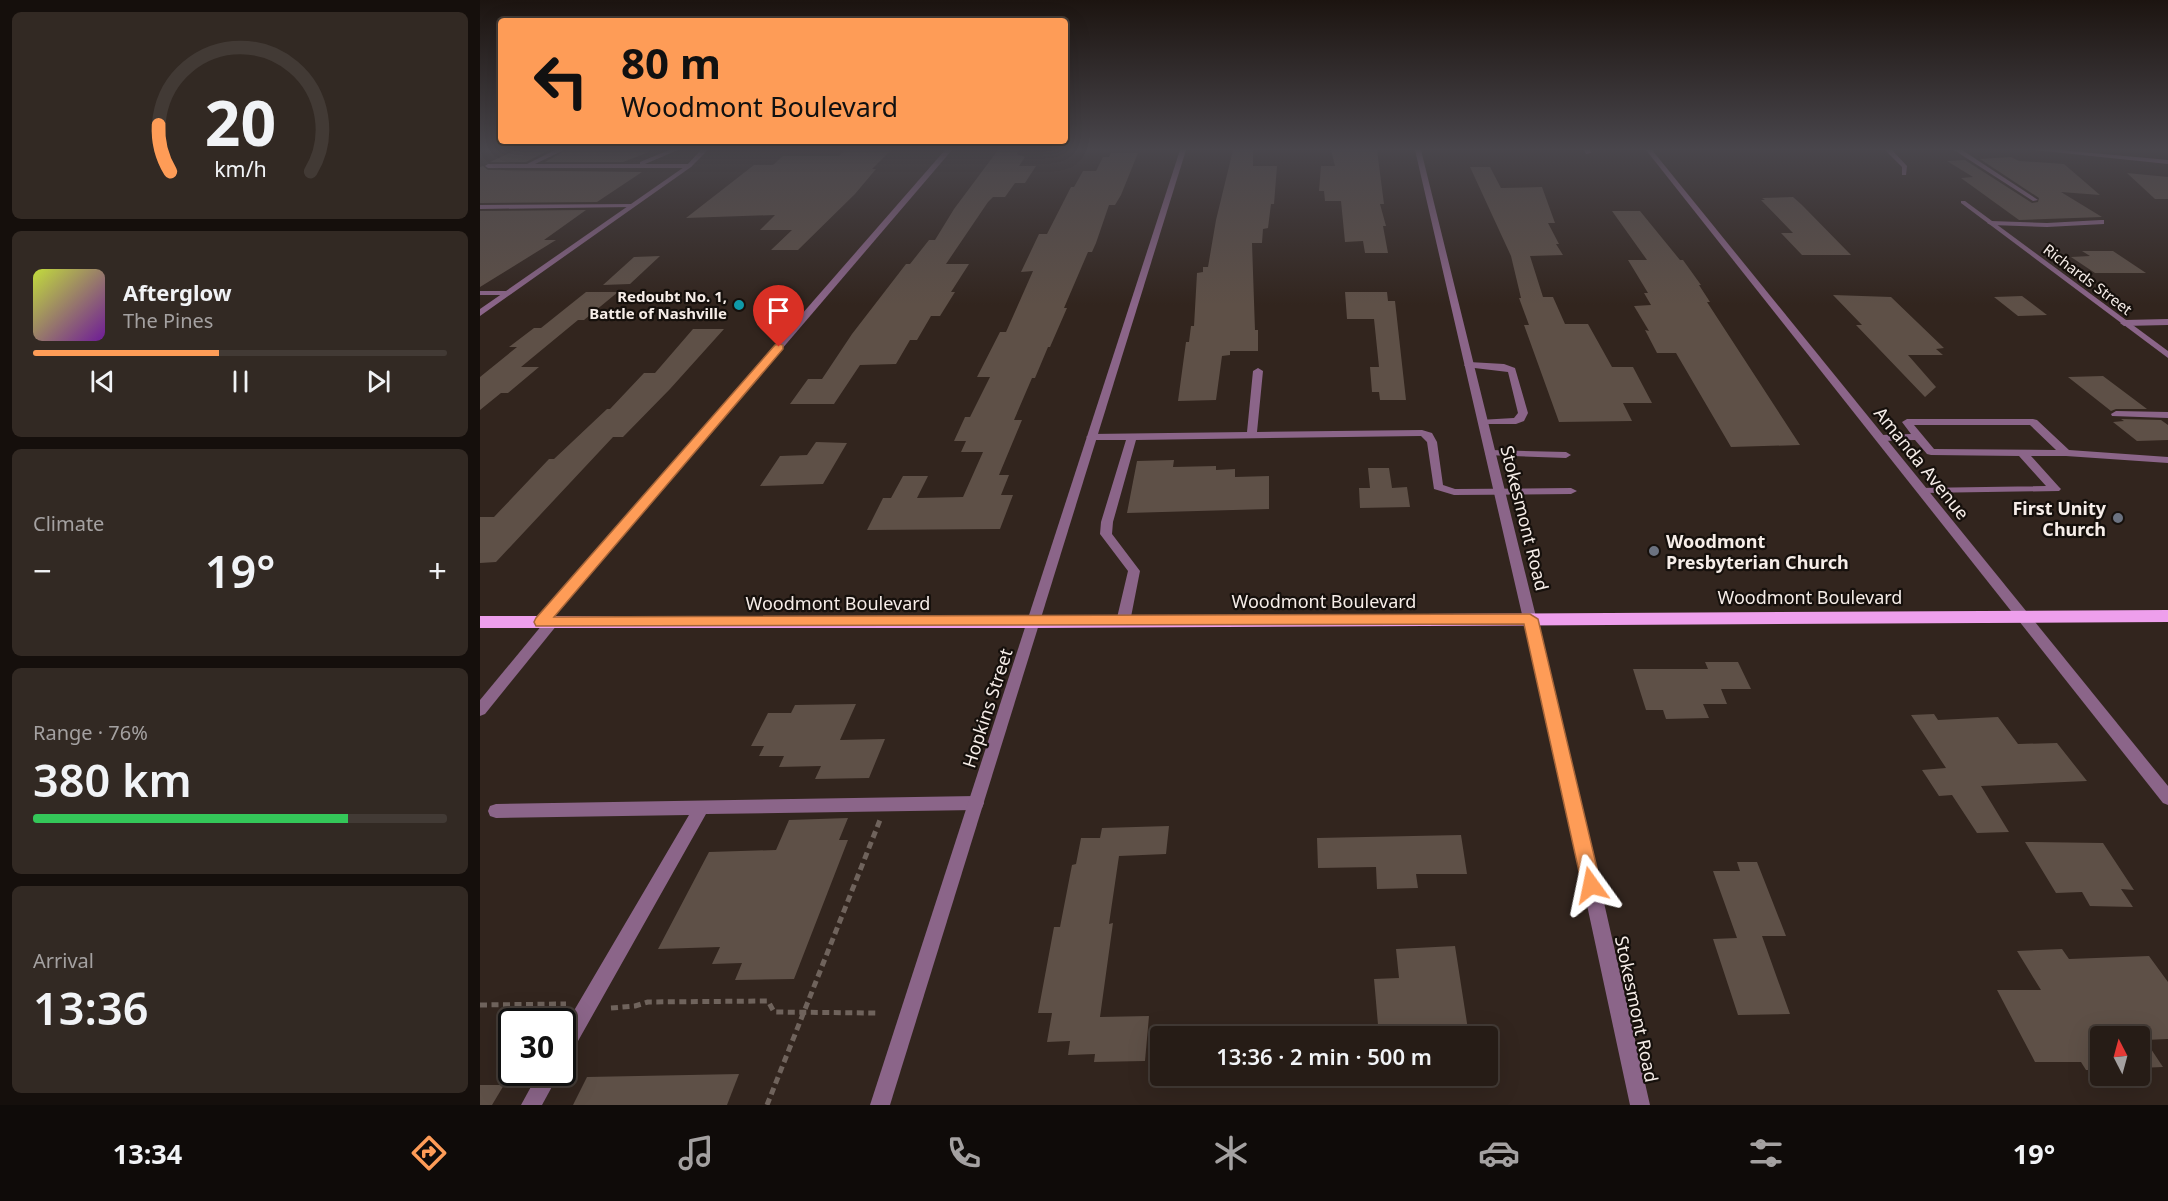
<!DOCTYPE html>
<html lang="en">
<head>
<meta charset="utf-8">
<style>
	:root { --surface:#261c16; --page:#322923; --text:#f1f3f6; --muted:#a4a1a1; --line:#423a35; --accent:#fe9c57 }
	body { margin:0; font-family:"Noto Sans",sans-serif; background:var(--page); color:var(--text); height:100vh; display:flex; flex-direction:column; font-size:22px; white-space:nowrap }
	* { box-sizing:border-box; margin:0 }
	p { font-size:20px; color:var(--muted) }
	.icon { flex:none; width:33px; height:33px; fill:none; stroke:currentColor; stroke-width:2; stroke-linecap:round; stroke-linejoin:round }
	.map { position:relative; flex:1; overflow:hidden }
	.panel { display:flex; flex-direction:column; gap:12px; padding:12px; background:#150f0c; width:480px }
	.panel>* { flex:none }
	.top-card { position:absolute; left:18px; top:18px; width:570px; height:126px; border-radius:6px; box-shadow:0 6px 24px #0002,0 0 0 2px var(--line); background:#fe9c57; color:#111; overflow:hidden }
	.needle { width:39px; rotate:354deg }
	.controls { position:absolute; left:1610px; top:1026px; display:grid; gap:12px }
	.controls a { display:grid; place-items:center; width:60px; height:60px; border-radius:6px; background:var(--surface); box-shadow:0 6px 24px #0002,0 0 0 2px var(--line); font-size:30px }
	.speed { position:absolute; left:18px; top:1008px; display:flex; gap:12px; font-size:30px; font-weight:700; text-align:center }
	.speed>* { display:grid; place-content:center; width:78px; height:78px; border-radius:50%; background:var(--surface); box-shadow:0 6px 24px #0002,0 0 0 2px var(--line); line-height:1 }
	.speed .limit { border:3px solid #111; border-radius:9px; background:#fff; color:#111 }
	.pin { position:absolute; display:grid; place-items:center; width:51px; height:51px; color:#fff; margin:-62px -26px; border-radius:50% 50% 50% 0; rotate:-45deg; box-shadow:0 0 6px #0007 }
	.pin .icon { rotate:45deg }
	.me { position:absolute; width:66px; margin:-33px; rotate:348deg; stroke-linejoin:round; filter:drop-shadow(0 0 4px #0008) }
	.turn { display:flex; align-items:center; gap:21px; height:126px; padding:0 24px; font-size:27px }
	.turn .icon { width:78px; height:78px; stroke-width:2.5 }
	.turn b { display:block; font-size:42px; line-height:51px }
	.big { font-size:45px; font-weight:600; line-height:1.1 }
	.panel .tile { flex:1; display:flex; flex-direction:column; justify-content:center; gap:9px; min-width:0; padding:0 21px; border-radius:9px; background:var(--page) }
	.panel .dial { align-items:center; gap:0 }
	.dial svg { height:156px; overflow:visible; fill:none; stroke:var(--line); stroke-width:7; stroke-linecap:round; text-anchor:middle }
	.dial text { fill:var(--text); stroke:none }
	.song { display:flex; align-items:center; gap:18px }
	.cover { width:72px; height:72px; border-radius:9px; background:linear-gradient(135deg,hsl(70 70% 55%),hsl(280 70% 35%)) }
	.played { height:6px; border-radius:3px; background:linear-gradient(90deg,var(--accent) 45%,var(--line) 45%) }
	.keys { display:flex; justify-content:space-around; direction:ltr }
	.heat { display:flex; justify-content:space-between; align-items:center; font-size:33px; direction:ltr }
	.charge { height:9px; border-radius:4px; background:linear-gradient(90deg,#34c759 76%,var(--line) 0) }
	.trip { position:absolute; left:670px; top:1026px; width:348px; height:60px; border-radius:6px; background:var(--surface); box-shadow:0 6px 24px #0002,0 0 0 2px var(--line); font-weight:600; line-height:60px; text-align:center }
	.dock { display:flex; height:96px; justify-content:space-around; align-items:center; background:#0f0b09; color:var(--muted) }
	.dock .icon { width:42px; height:42px }
	.dock .selected { color:var(--accent) }
	.dock b { font-size:27px; color:var(--text) }
	main { display:flex; flex:1; min-height:0 }
	.map>svg:first-child { display:block }
	.building { fill:#5e5047 }
	.lines { fill:none; stroke-linecap:round; stroke-linejoin:round }
	.path { stroke:#6f635c; stroke-width:5; stroke-dasharray:7 4.5; stroke-linecap:butt }
	.lane { fill:#8b6589; fill-rule:evenodd }
	.street { fill:#8b6589; fill-rule:evenodd }
	.primary { fill:#ee9fec; fill-rule:evenodd }
	.route { fill:#fe9c57; stroke:#a56539; stroke-width:1.5 }
	.culture-dot { fill:#0f9aa8; stroke:#16100c; stroke-width:2 }
	.worship-dot { fill:#6b7280; stroke:#16100c; stroke-width:2 }
	.labels { text-anchor:middle; dominant-baseline:central; stroke-width:4.5; stroke-linejoin:round; paint-order:stroke }
	.far-street-label { font-size:15px; fill:#f6ede8; stroke:#16100c }
	.far-poi-label { font-size:15px; font-weight:bold; fill:#f6ede8; stroke:#16100c; text-anchor:end }
	.street-label { font-size:18px; fill:#f6ede8; stroke:#16100c }
	.poi-label { font-size:18px; font-weight:bold; fill:#f6ede8; stroke:#16100c; text-anchor:end }
</style>
</head>
<body>
<main>
<section class="panel">
<div class="tile dial"><svg viewBox="0 0 100 80">
<path d="M14 69A42 42 0 1 1 86 69"/>
<path d="M14 69A42 42 0 0 1 8 45" stroke="#fe9c57"/>
<text x="50" y="56" font-size="32" font-weight="700">20</text>
<text x="50" y="72" font-size="11">km/h</text>
</svg></div>
<div class="tile">
<div class="song"><i class="cover"></i><div><b>Afterglow</b><p>The Pines</p></div></div>
<div class="played"></div>
<div class="keys"><svg class="icon" aria-label="previous" viewBox="0 0 24 24"><path d="M18 5L8 12l10 7zM5 5v14"/></svg><svg class="icon" aria-label="pause" viewBox="0 0 24 24"><path d="M8 5v14M16 5v14"/></svg><svg class="icon" aria-label="next" viewBox="0 0 24 24"><path d="M6 5l10 7-10 7zM19 5v14"/></svg></div>
</div>
<div class="tile"><p>Climate</p>
<div class="heat"><a>−</a><b class="big">19°</b><a>+</a></div>
</div>
<div class="tile"><p>Range · 76%</p><b class="big">380 km</b><div class="charge"></div></div>
<div class="tile"><p>Arrival</p><b class="big">13:36</b></div>
</section>
<div class="map">
<svg width="1688" height="1105" viewBox="0 0 1688 1105">
	<rect width="100%" height="100%" fill="#32251e"/>
	<g class="building">
		<path d="M36 150H69L46 162H10Z"/>
		<path d="M86 150H169V152L143 162H65Z"/>
		<path d="M365 150H411L392 169H396L375 194 318 250H291L312 230H280L295 215 206 218 274 165H293L303 156H359Z"/>
		<path d="M518 150H539L537 154 545 157 539 166H556L545 183H535L525 197H513L508 202 466 264H489L471 292H475L460 316H451L437 340H430L416 364 380 365 354 404H310L328 379H342L372 334 426 264H430L449 240H455L474 209Z"/>
		<path d="M753 150H773V166H797L794 204H791L788 228 783 229 782 243H772L775 330H778V351H750V355L742 356 736 400 698 401 706 342H709L711 326H714L717 273 723 272V267H728L736 220Z"/>
		<path d="M851 150H897L904 204H900L906 226H903L908 253H885L883 241 865 242 861 201H845L844 191H839L841 166H855Z"/>
		<path d="M631 153H658L641 195 635 205H629L616 243 612 252H608L584 308H587L570 347H568L555 378H552L534 420H542L519 475H529L521 495H533L520 529 387 530 403 498H411L423 476H448L437 498 483 497 503 452H481L486 441H474L485 417H490L510 377H497L520 332H526L553 271 541 272 559 234H567L591 187H594L603 171H616L623 157H629Z"/>
		<path d="M1531 157 1539 161 1584 164 1620 195 1581 192 1622 217 1539 220 1481 178 1493 177 1467 161 1485 160 1552 203 1558 202 1559 198 1500 159Z"/>
		<path d="M3 166 8 170 162 172 117 202 0 203V167Z"/>
		<path d="M990 167H1010L1021 188 1062 187 1075 223H1068L1079 244H1076L1083 255 1050 256 1063 297H1073L1085 324H1108L1132 367H1153L1172 403H1143L1152 421 1079 422 1044 325H1049L1039 298H1041L1031 256Z"/>
		<path d="M1647 173 1688 177V199H1675Z"/>
		<path d="M1313 197 1322 205 1371 255H1322L1301 233H1313L1281 200H1285L1282 198Z"/>
		<path d="M106 210 64 240H76L0 287V211Z"/>
		<path d="M1132 211H1160L1200 260H1203L1221 285H1219L1230 302H1227L1320 445 1251 447 1196 353H1177L1165 330 1169 331 1154 306 1171 305 1164 293H1168L1148 260H1167Z"/>
		<path d="M1602 251H1633L1666 273H1615L1591 257 1610 256Z"/>
		<path d="M180 256 150 284 123 285 154 257Z"/>
		<path d="M106 292H138L104 320H98L41 367H59L28 393H21L0 410V377L37 347H29L54 328H61Z"/>
		<path d="M865 292H907L908 301H915L926 400H900L899 392H892L890 367H899L894 319H867Z"/>
		<path d="M1353 295 1411 297 1464 348 1456 349 1463 355H1428L1456 387 1445 397 1376 325H1382Z"/>
		<path d="M1542 296 1567 315 1538 316 1514 297Z"/>
		<path d="M213 329H244L190 389 143 437H133L16 562 0 563V517H14L69 459H74L127 409H130L164 373H175Z"/>
		<path d="M1623 376 1667 409H1636L1631 411 1588 377Z"/>
		<path d="M1641 419 1681 420 1688 425V440L1657 441 1633 422 1644 421Z"/>
		<path d="M336 442 367 443 343 484 280 486 300 456 327 455Z"/>
		<path d="M694 460 693 467 736 466V470L755 469V477L789 476V509L647 513 657 461Z"/>
		<path d="M888 468H909L912 488 927 487 930 507 880 508 879 488H890Z"/>
		<path d="M1225 662H1258L1271 689H1241L1247 704H1223L1229 718 1186 719 1183 710H1166L1153 669H1228Z"/>
		<path d="M376 704 360 740 405 739 389 778 335 779 341 766 299 767 304 756H279L284 746H271L288 713H311L315 705Z"/>
		<path d="M1454 714 1458 720 1518 717 1538 744 1577 743 1607 781 1501 786 1529 832 1497 833 1472 795 1459 796 1442 770 1466 768 1431 715Z"/>
		<path d="M368 818 359 840H368L314 979 255 980 262 963 232 964 240 947 178 949 229 852 296 850 309 820Z"/>
		<path d="M689 826 686 854 639 856 629 924 633 923 620 1017 669 1016 665 1061 614 1062 615 1054 588 1055 590 1041 567 1042 572 1013H558L574 927H580L592 865 596 864 601 838H620L622 828Z"/>
		<path d="M981 835 987 874H936L938 888 897 889 896 867 838 868 837 838Z"/>
		<path d="M1545 842 1623 843 1654 890 1641 889 1653 907 1610 906 1602 892 1576 893Z"/>
		<path d="M1257 862H1277L1306 936H1282L1310 1014 1258 1015 1233 939 1257 938 1233 871H1260Z"/>
		<path d="M975 946 989 1036H899L894 979 919 978 916 949Z"/>
		<path d="M1582 949 1589 959 1669 956 1688 982V1039L1665 1040 1683 1067 1659 1068V1036H1620V1070H1606L1601 1062H1555L1517 990H1561L1537 951Z"/>
		<path d="M259 1074 247 1105H93L107 1077Z"/>
		<path d="M0 1085H24L12 1105H0Z"/>
	</g>
	<g class="lines">
		<g class="path">
			<path d="M0 1005 86 1004"/>
			<path d="M131 1008 155 1006 168 1002 288 1001 294 1012 396 1013"/>
			<path d="M287 1105 400 820"/>
		</g>
		<g class="lane">
			<path d="M75 150H84L55 164H160V162L189 150H198L165 164H209L212 166 209 168H8L5 166 8 164H47Z"/>
			<path d="M1405 150H1412L1427 166 1426 175H1422V167Z"/>
			<path d="M154 204 155 205 152 207 0 209V205Z"/>
			<path d="M1621 220H1624V224L1567 227 1511 225 1507 223 1511 221 1567 223Z"/>
			<path d="M0 291H28L32 293 28 295H0Z"/>
			<path d="M1688 319V325L1644 326 1640 323 1644 320Z"/>
			<path d="M989 362 1024 364 1035 368 1048 413 1044 421 1036 424H999V420L1034 418 1038 413 1028 372 986 367 984 365Z"/>
			<path d="M778 368 783 371 777 432 942 430 952 433 957 442 963 485 975 489 1091 488 1097 491 1091 494 974 495 954 489 947 442 941 436 656 440 633 522 632 534 660 571 650 622 648 625H638L636 622 648 571 620 534 621 522 646 440H611L606 437 611 434 767 432 773 371Z"/>
			<path d="M1636 411 1688 412V418L1632 416 1631 414Z"/>
			<path d="M1427 419H1553L1557 420 1589 450 1688 457V463L1586 456H1551L1579 487 1581 489 1579 491 1443 493 1437 490 1439 488 1566 486 1539 456 1451 455 1447 454 1435 440 1401 441 1396 438 1401 435 1431 434 1422 422ZM1434 425H1550L1576 450 1454 449Z"/>
			<path d="M1010 450 1086 452 1091 455 1086 458 1006 455 1005 453Z"/>
			<path d="M72 617 77 619 79 622 77 625 5 714 0 716V700L67 619Z"/>
			<path d="M496 796 502 798 504 803 502 808 496 810 226 814 89 1057 82 1059V1031L209 815 16 818 10 816 8 811 10 806 16 804Z"/>
			<path d="M59 1072H80L62 1105H41Z"/>
		</g>
		<g class="street">
			<path d="M221 150H228L211 167 0 316V309L207 165Z"/>
			<path d="M465 150H472L66 625H56L54 622 56 619Z"/>
			<path d="M700 150H706L410 1105H390Z"/>
			<path d="M935 150H941L1095 775 1170 1105H1150L1079 775Z"/>
			<path d="M1104 150H1110L1111 153 1106 154Z"/>
			<path d="M1166 150H1172L1688 786V805L1683 803Z"/>
			<path d="M1474 150H1482L1558 200 1553 201Z"/>
			<path d="M1554 150H1580L1688 160V164Z"/>
			<path d="M1481 201H1485L1688 351V358L1481 203Z"/>
		</g>
		<path class="primary" d="M1688 610V622L552 628H0V616H552Z"/>
	</g>
	<linearGradient id="sky" x2="0" y2="1"><stop stop-color="#1c1410"/><stop offset="0.49" stop-color="#49464c"/><stop offset="1" stop-color="#49464c" stop-opacity="0"/></linearGradient>
	<rect width="1688" height="305" fill="url(#sky)"/>
	<path class="route" d="M299 344 303 345V349L74 617 1050 614 1058 619 1121 885 1118 891 1111 894 1105 891 1102 885 1044 624 56 626 54 622 56 618 295 345Z"/>
	<circle class="culture-dot" cx="259" cy="305" r="6"/>
	<g class="worship-dot">
		<circle cx="1638" cy="518" r="6"/>
		<circle cx="1174" cy="551" r="6"/>
	</g>
	<g class="labels">
		<g class="far-street-label">
			<text transform="translate(1608 279) rotate(37)">Richards Street</text>
		</g>
		<g class="far-poi-label">
			<text x="247" y="296">Redoubt No. 1,<tspan x="247" dy="17">Battle of Nashville</tspan></text>
		</g>
		<g class="street-label">
			<text transform="translate(1442 463) rotate(51)">Amanda Avenue</text>
			<text transform="translate(1045 518) rotate(76)">Stokesmont Road</text>
			<text x="1330" y="597">Woodmont Boulevard</text>
			<text x="844" y="601">Woodmont Boulevard</text>
			<text x="358" y="603">Woodmont Boulevard</text>
			<text transform="translate(507 708) rotate(-72)">Hopkins Street</text>
			<text transform="translate(1157 1009) rotate(78)">Stokesmont Road</text>
		</g>
		<g class="poi-label">
			<text x="1626" y="508">First Unity<tspan x="1626" dy="21">Church</tspan></text>
			<text x="1186" y="541" text-anchor="start">Woodmont<tspan x="1186" dy="21">Presbyterian Church</tspan></text>
		</g>
	</g>
</svg>
<div class="controls">
<a><svg class="needle" viewBox="-14 -14 28 28"><path d="M0-13l5 13h-10z" fill="#e53935"/><path d="M0 13l5-13h-10z" fill="#a4a1a1"/></svg></a>
</div>
<div class="speed"><div class="limit">30</div></div>
<div class="pin" style="left:299px;top:347px;background:#d93025"><svg class="icon" aria-label="arrive" viewBox="0 0 24 24"><path d="M6 21V4h12l-3 4 3 4H6"/></svg></div>
<svg class="me" style="left:1111px;top:885px" viewBox="-20 -20 40 40"><path d="M0-17L14 15 0 8-14 15z" fill="#fe9c57" stroke="#fff" stroke-width="4"/></svg>
<div class="trip">13:36 · 2 min · 500 m</div>
<div class="top-card">
<div class="turn"><svg class="icon" aria-label="left" viewBox="0 0 24 24"><path d="M17 20v-9H6M10 6l-5 5 5 5"/></svg><div><b>80 m</b>Woodmont Boulevard</div></div>
</div>
</div>
</main>
<nav class="dock">
<b>13:34</b>
<svg class="icon selected" aria-label="directions" viewBox="0 0 24 24"><path d="M12 3l9 9-9 9-9-9zM9 14v-3h6M13 9l2 2-2 2"/></svg>
<svg class="icon" aria-label="music" viewBox="0 0 24 24"><path d="M9 18V5l10-2v13"/><circle cx="6" cy="18" r="3"/><circle cx="16" cy="16" r="3"/></svg>
<svg class="icon" aria-label="phone" viewBox="0 0 24 24"><path d="M5 4h4l2 5-3 2q2 4 5 5l2-3 5 2v4C11 20 4 13 5 4z"/></svg>
<svg class="icon" aria-label="climate" viewBox="0 0 24 24"><path d="M12 3v18M4 7l16 10M4 17L20 7"/></svg>
<svg class="icon" aria-label="car" viewBox="0 0 24 24"><path d="M5 17H2v-5l4-1 3-4h7l3 4 3 1v5h-3M9 17h6M6 11h13"/><circle cx="7" cy="17" r="2"/><circle cx="17" cy="17" r="2"/></svg>
<svg class="icon" aria-label="filters" viewBox="0 0 24 24"><path d="M4 7h16M4 17h16"/><circle cx="9" cy="7" r="2"/><circle cx="15" cy="17" r="2"/></svg>
<b>19°</b>
</nav>
</body>
</html>
